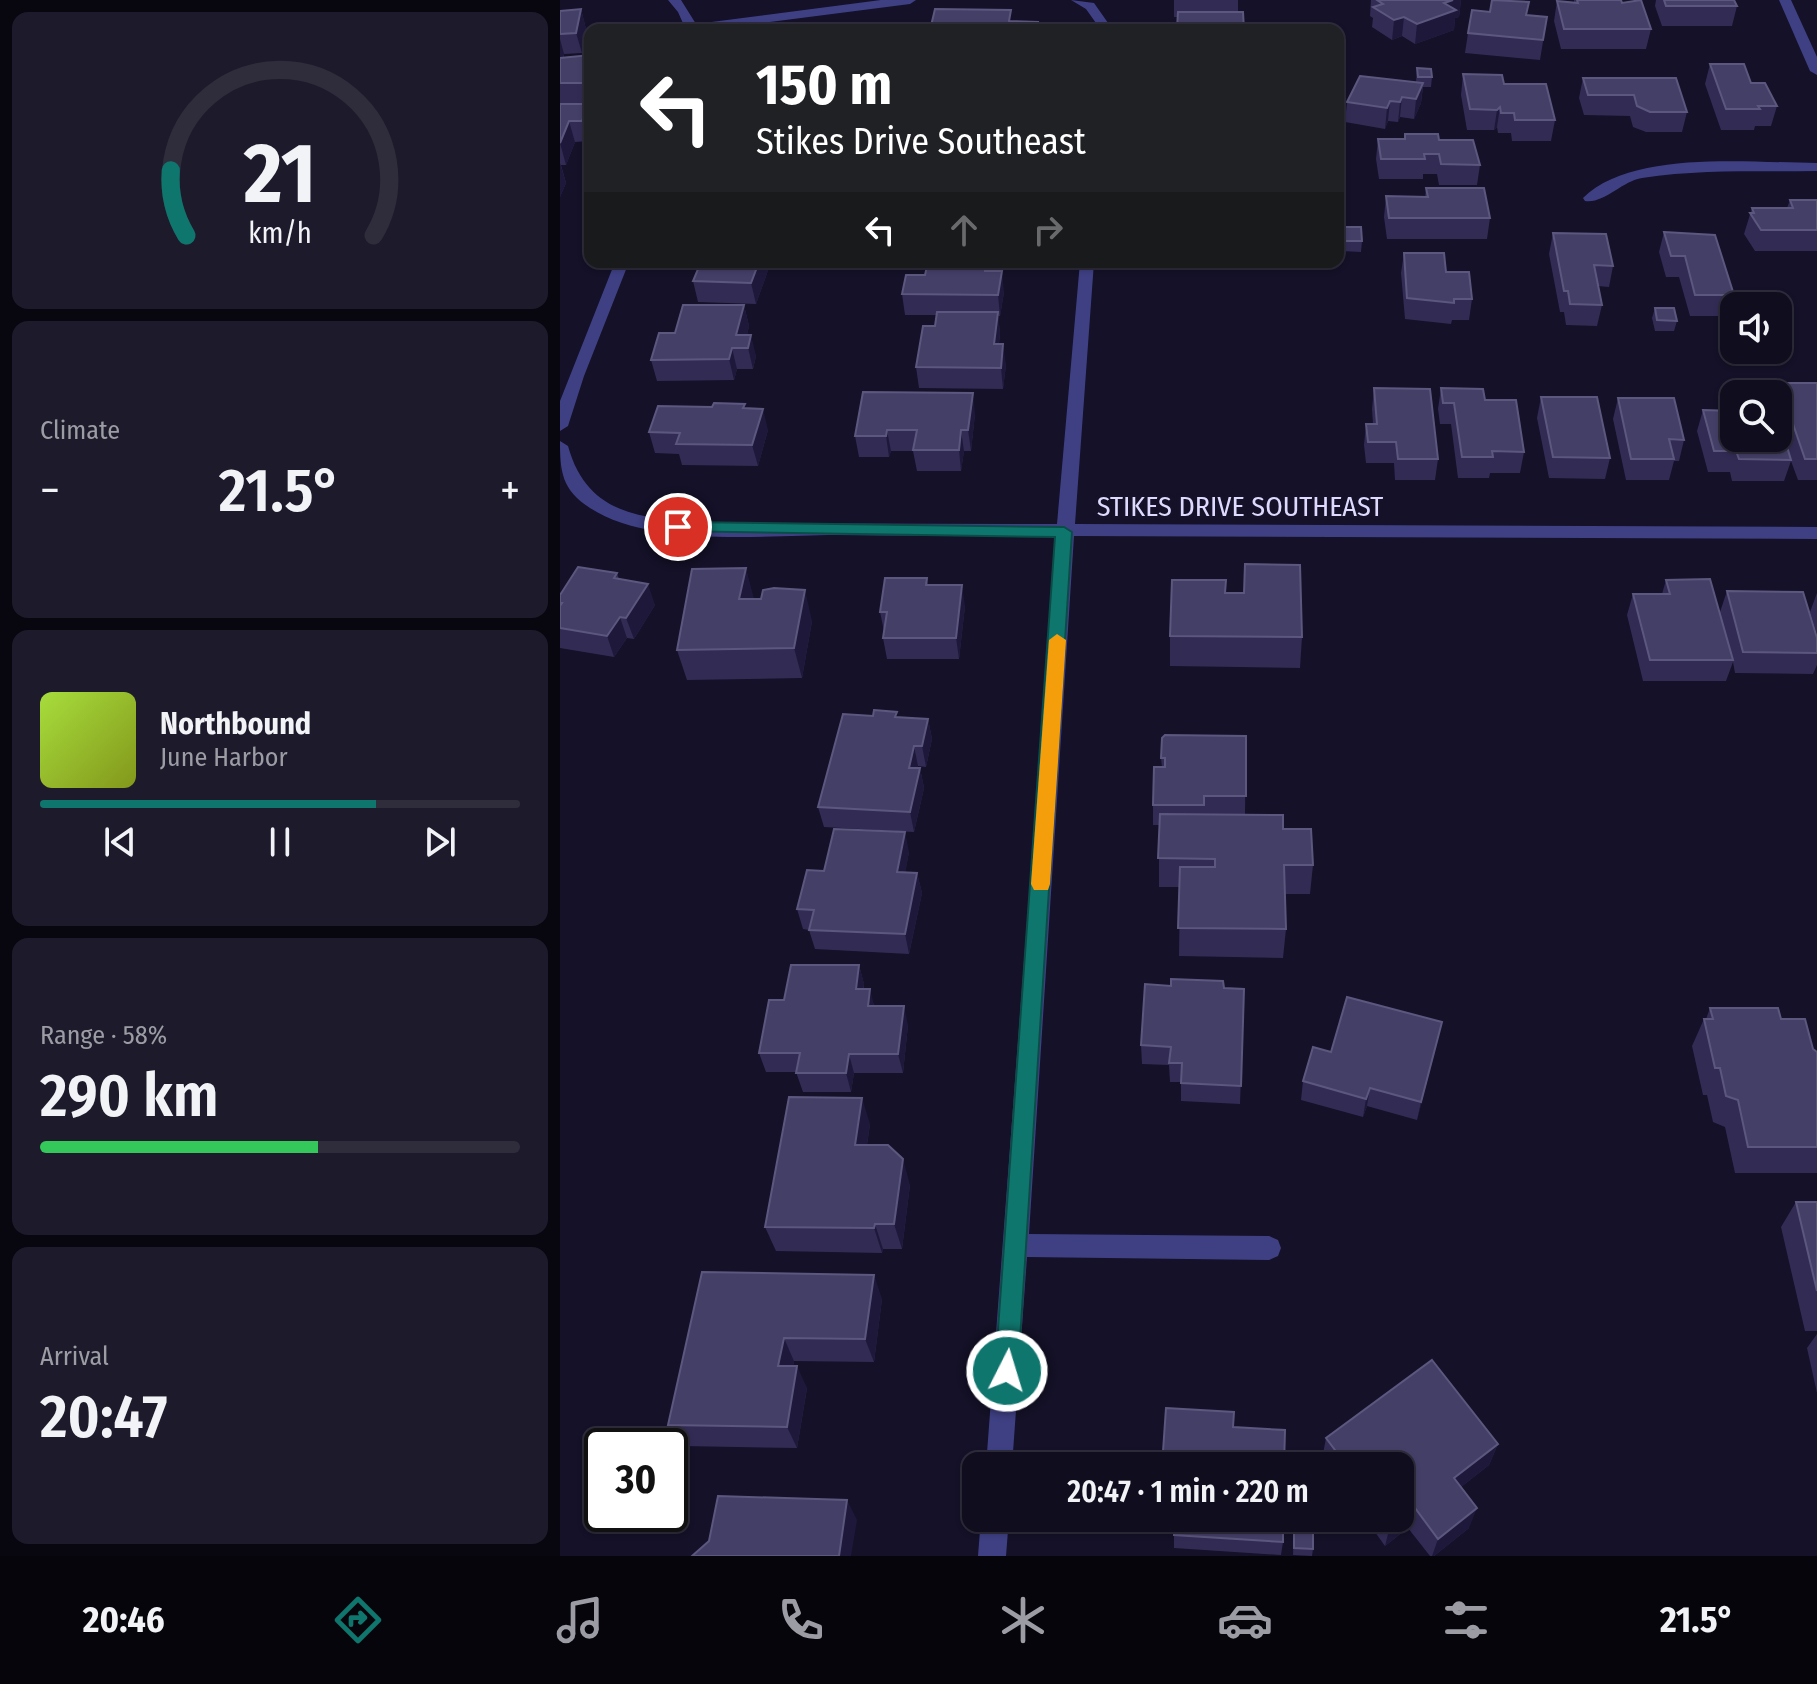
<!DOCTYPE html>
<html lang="en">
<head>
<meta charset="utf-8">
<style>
	:root { --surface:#0f0d1e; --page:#1d1b2b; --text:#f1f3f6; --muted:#9b9ca4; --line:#2f2d3c; --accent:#0f766e }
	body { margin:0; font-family:"Fira Sans Condensed",sans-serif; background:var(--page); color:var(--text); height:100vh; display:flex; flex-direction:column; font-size:30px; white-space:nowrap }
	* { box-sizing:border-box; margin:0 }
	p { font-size:26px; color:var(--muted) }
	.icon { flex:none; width:44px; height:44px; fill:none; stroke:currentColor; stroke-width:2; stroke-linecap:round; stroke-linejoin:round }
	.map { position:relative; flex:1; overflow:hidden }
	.side { display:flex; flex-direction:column; gap:12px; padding:12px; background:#080710; width:560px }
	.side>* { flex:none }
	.banner { position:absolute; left:24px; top:24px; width:760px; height:244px; border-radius:16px; box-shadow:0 2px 6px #0004,0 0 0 2px var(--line); background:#202124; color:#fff; overflow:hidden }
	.tools { position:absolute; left:1160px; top:292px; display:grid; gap:16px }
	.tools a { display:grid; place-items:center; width:72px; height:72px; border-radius:16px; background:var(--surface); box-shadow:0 2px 6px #0004,0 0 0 2px var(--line); font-size:40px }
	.speed { position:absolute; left:24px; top:1428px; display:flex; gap:16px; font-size:40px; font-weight:700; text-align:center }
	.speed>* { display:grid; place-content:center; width:104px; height:104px; border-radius:50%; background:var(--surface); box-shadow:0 2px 6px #0004,0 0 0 2px var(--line); line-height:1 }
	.speed .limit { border:4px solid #111; border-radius:12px; background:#fff; color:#111 }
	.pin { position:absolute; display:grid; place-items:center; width:68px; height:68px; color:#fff; margin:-34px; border:4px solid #fff; border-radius:50%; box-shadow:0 2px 8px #0007 }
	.me { position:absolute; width:88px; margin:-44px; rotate:5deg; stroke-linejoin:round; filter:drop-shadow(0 0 6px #0008) }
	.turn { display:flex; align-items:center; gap:28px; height:168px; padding:0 40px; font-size:36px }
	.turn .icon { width:104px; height:104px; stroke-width:2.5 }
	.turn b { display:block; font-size:56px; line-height:68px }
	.lanes { display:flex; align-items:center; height:76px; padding:0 40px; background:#0003; justify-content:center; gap:40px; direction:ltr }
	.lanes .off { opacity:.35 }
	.big { font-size:60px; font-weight:600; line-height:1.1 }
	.side .card { flex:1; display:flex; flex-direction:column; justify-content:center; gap:12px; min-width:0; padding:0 28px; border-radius:16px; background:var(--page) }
	.side .dial { align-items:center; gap:0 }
	.dial svg { height:208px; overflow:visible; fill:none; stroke:var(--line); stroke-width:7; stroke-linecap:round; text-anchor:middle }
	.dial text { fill:var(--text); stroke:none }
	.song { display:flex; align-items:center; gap:24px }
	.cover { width:96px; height:96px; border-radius:12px; background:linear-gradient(135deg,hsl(80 70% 55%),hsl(70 70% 35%)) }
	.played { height:8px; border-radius:4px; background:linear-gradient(90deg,var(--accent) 70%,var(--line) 70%) }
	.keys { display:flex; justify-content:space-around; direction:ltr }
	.heat { display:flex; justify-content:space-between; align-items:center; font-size:44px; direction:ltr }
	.charge { height:12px; border-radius:6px; background:linear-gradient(90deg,#34c759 58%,var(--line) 0) }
	.trip { position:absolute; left:402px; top:1452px; width:452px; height:80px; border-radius:16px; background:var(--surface); box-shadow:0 2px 6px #0004,0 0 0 2px var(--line); font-weight:600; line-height:80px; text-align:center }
	.menu { display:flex; height:128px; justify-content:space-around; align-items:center; background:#06050c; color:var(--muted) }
	.menu .icon { width:56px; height:56px }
	.menu .selected { color:var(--accent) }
	.menu b { font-size:36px; color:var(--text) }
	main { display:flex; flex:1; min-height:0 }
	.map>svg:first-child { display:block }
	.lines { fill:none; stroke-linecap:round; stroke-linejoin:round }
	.minor { fill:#3f4084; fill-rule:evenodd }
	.wall { fill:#322c55 }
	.shaded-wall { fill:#1e193b }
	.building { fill:#443f67; stroke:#5c577e; stroke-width:2 }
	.route { fill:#0f766e; stroke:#0a4d48; stroke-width:2 }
	.slow { fill:#f59e0b }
	.labels { text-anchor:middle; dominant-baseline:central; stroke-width:8; stroke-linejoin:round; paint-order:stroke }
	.street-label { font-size:28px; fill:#dddafd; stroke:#141128 }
</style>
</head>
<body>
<main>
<section class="side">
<div class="card dial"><svg viewBox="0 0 100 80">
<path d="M14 69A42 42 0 1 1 86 69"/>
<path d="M14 69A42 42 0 0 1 8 44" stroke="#0f766e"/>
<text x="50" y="56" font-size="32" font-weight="700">21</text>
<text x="50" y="72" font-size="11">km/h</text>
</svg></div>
<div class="card"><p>Climate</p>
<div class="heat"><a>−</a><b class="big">21.5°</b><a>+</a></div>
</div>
<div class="card">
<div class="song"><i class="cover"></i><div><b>Northbound</b><p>June Harbor</p></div></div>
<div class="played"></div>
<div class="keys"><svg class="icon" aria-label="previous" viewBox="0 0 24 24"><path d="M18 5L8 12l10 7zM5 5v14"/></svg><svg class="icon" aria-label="pause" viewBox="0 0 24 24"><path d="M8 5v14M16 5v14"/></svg><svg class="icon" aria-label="next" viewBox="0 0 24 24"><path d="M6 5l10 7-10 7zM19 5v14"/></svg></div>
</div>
<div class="card"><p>Range · 58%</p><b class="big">290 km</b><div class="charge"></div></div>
<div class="card"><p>Arrival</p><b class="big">20:47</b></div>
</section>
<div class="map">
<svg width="1257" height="1556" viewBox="0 0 1257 1556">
	<rect width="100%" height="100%" fill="#141128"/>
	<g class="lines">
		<g class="minor">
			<path d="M108 0H121L136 24 321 0H356L350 4 147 30H126L118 12Z"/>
			<path d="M511 0 534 3 553 30H541L526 9Z"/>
			<path d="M1219 0H1231L1257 57V75L1250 71Z"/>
			<path d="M1257 163V171C1198 172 1140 169 1082 178 1062 181 1044 204 1025 201L1023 198C1072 149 1192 163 1257 163Z"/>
			<path d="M55 262H69L24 376 8 426 0 431V401Z"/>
			<path d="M520 262H534L515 524 1257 527V539L514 536 469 1234 709 1236 718 1240 721 1248 718 1256 709 1260 467 1257 452 1466H426L496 536C423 536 350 536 276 535 205 535 92 548 30 508 2 490 0 472 0 441L8 446C28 518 85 518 149 523L497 524Z"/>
			<path d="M421 1518H449L446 1556H418Z"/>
		</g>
	</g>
	<g class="wall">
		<path d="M614 0H678V12L684 30H617L618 17H614Z"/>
		<path d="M795 0H901L899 17 895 18 894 30 855 44 842 36 832 40 812 27 813 18 810 16 811 0Z"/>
		<path d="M1014 0H1061L1062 3 1091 29 1086 49H1001L994 21 997 1 1014 2Z"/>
		<path d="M1096 0H1174L1177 6 1172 26H1102L1095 6Z"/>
		<path d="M21 9 26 29 22 53 4 54V57L30 55V103H0V11Z"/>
		<path d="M966 15 987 17 980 60 905 53 908 33Z"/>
		<path d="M1150 64 1191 83 1217 106 1211 126H1195L1194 130H1161L1145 84Z"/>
		<path d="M857 68 872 77 871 87H863L861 103 854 119 840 117 838 122 828 121 825 129 785 122 787 102 856 82Z"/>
		<path d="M903 74 944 84 995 120 991 141H952L951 133H938L937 127 934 130H907L901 95Z"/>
		<path d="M1023 78 1127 112 1122 132H1086L1073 127 1070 116 1024 115 1019 98Z"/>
		<path d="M0 104H29L28 141 15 142 6 165H1L6 183 0 197Z"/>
		<path d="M845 134 879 140 920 165 917 185H879L877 174H863V179H819L816 159 818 139H844Z"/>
		<path d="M866 188 930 218 927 239H827L824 217 826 196 865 197Z"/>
		<path d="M1230 200H1257V251H1195L1184 234 1192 208H1227Z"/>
		<path d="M781 227 802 241 801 252 781 251 780 238Z"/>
		<path d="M1104 232 1174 295 1168 316H1130L1119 277H1106L1099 252Z"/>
		<path d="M993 233 1053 266 1049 287 1038 286 1042 305 1037 326 1006 325 1004 312H1000L989 254Z"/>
		<path d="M844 253 886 272 912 299 909 320H892L891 324 845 319 841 273Z"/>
		<path d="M211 262 196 304 138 302 133 281Z"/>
		<path d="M429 271 444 292 440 316H438L440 333 439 344 446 365 443 389 359 388 356 367 375 326 377 315H345L342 294 365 275Z"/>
		<path d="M184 305 189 326 187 335 196 356 193 369H177L174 380 97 381 91 360Z"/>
		<path d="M1095 308 1117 321 1114 331H1095L1092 318Z"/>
		<path d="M1219 383H1257V480H1238L1231 461 1224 481H1172L1170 472H1148L1137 431 1143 410 1218 438V394H1216Z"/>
		<path d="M814 388 878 459 875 480H835L834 463H806L804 445 806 424H813L812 409Z"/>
		<path d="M881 388 925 400 964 452 960 473H930L929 478H898L891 424H880L878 409Z"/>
		<path d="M981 397 1050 458 1045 479 989 478 977 418Z"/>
		<path d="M1058 398 1124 440 1119 461H1114L1109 480H1066L1053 419Z"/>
		<path d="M186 408 208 430 198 466 122 465 119 454 95 453 89 432Z"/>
		<path d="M415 414 411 451H404L401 471H357L353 451H331L329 457H299L295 436Z"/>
		<path d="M57 573 59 579 95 605 74 639 67 638 54 657 0 648V595Z"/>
		<path d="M367 578 368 585 405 606 399 659H327L323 638 324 631 320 612Z"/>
		<path d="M1106 580 1160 612 1167 591 1257 638V665L1253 674 1175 673 1173 662 1166 681H1083L1067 615 1073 594H1102Z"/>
		<path d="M665 593H684L742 637 740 668 610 666V636Z"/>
		<path d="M1257 593V634L1250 612Z"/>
		<path d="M194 599 252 621 242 678 127 680 117 650Z"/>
		<path d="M338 717 368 719 372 739 366 767 358 766 357 768H360L364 788 354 832 264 827 258 807Z"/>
		<path d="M686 736 685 815 723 829 753 865 750 894H725L726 929 723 958 619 956 620 887H599V825H593V805L602 767 601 758Z"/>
		<path d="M349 852 345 872 357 873 362 893 349 954 255 949 249 930 243 929 237 909 264 871Z"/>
		<path d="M299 965 304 984V989L315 1006 348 1025 343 1073H294L291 1092H243L236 1072H206L199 1053 224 1000Z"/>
		<path d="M664 988 684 989 680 1104 621 1101V1082H610L609 1065 582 1064 581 1045Z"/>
		<path d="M1150 1008 1221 1019 1257 1052V1173H1175L1165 1127 1153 1122 1147 1095H1143L1132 1046 1144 1019H1146Z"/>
		<path d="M882 1022 857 1120 807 1106 803 1117 741 1100 743 1081 771 1052Z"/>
		<path d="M310 1124 307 1145 350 1185 342 1249H323L322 1253 216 1251 205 1227Z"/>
		<path d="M1236 1202H1257V1331H1245L1221 1227Z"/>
		<path d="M142 1272 322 1299 314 1362 234 1361 233 1366 247 1388 237 1448 122 1446 108 1425Z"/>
		<path d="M1257 1334V1393L1247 1348Z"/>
		<path d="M766 1438 938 1444 929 1465 901 1487 909 1528 874 1556H870L848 1528 825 1546 805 1518H840V1466H768L762 1459Z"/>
		<path d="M734 1524 753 1549 752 1556 733 1555Z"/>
		<path d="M614 1535 723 1542 721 1555 614 1548Z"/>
	</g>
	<g class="shaded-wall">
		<path d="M893 0H901L899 17 895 18 894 30 855 44 857 24 884 3Z"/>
		<path d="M21 9 26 29 22 53 16 33Z"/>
		<path d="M844 17 842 36 832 40 834 20Z"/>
		<path d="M0 39 4 54 2 65 0 66Z"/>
		<path d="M30 74V94L27 83Z"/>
		<path d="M863 83 861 103 854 119 856 99Z"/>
		<path d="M842 97 840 117 838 122 840 102Z"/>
		<path d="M830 101 828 121 825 129 827 108Z"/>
		<path d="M29 104 30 137 28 141 22 121Z"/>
		<path d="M940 107 937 127 934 130 937 110Z"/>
		<path d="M9 121 15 142 6 165 0 143Z"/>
		<path d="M0 163 6 183 0 197Z"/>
		<path d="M199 262H211L196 304 191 283Z"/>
		<path d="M442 271 444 292 440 316 438 295Z"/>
		<path d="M184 305 189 326 184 348 176 335Z"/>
		<path d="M438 312 440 333 436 365 434 344Z"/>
		<path d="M191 335 196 356 193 369 188 348Z"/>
		<path d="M443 344 446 365 443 389 441 368Z"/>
		<path d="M172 348 177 369 174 380 169 359Z"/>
		<path d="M413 393 415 414 411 451 408 430Z"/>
		<path d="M203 409 208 430 198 466 192 445Z"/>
		<path d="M327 430 331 451 329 457 326 436Z"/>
		<path d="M401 430 404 451 401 471 399 450Z"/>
		<path d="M186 568 194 599H179Z"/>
		<path d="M88 584 95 605 74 639 66 618Z"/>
		<path d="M402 585 405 606 399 659 396 638Z"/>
		<path d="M245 590 252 621 242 678 234 648Z"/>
		<path d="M60 617 67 638 54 657 47 636Z"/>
		<path d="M368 719 372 739 366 767 362 746Z"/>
		<path d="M354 746 358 766 352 788 349 768Z"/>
		<path d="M360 768 364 788 354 832 350 812Z"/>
		<path d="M345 832 349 852 342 892 337 872Z"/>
		<path d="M357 873 362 893 349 954 345 934Z"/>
		<path d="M299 965 304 984 301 1009 296 989Z"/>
		<path d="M310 989 315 1009 308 1006Z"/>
		<path d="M344 1006 348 1025 343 1073 338 1054Z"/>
		<path d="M882 1022 878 1041 857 1120 861 1102Z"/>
		<path d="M289 1054 294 1073 291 1092 286 1073Z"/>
		<path d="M810 1088 807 1106 803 1117 806 1099Z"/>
		<path d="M302 1098 310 1124 303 1171 295 1145Z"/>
		<path d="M343 1159 350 1185 342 1249 334 1224Z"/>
		<path d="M315 1224 323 1249 322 1253 314 1228Z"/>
		<path d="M314 1275 322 1299 314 1362 305 1339Z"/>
		<path d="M224 1338 234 1361 229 1388 218 1366Z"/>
		<path d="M237 1366 247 1388 237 1448 227 1427Z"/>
		<path d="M938 1444 929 1465 887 1498 894 1478Z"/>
		<path d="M287 1500 297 1520 291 1556H279Z"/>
		<path d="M855 1508 848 1528 825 1546 830 1526Z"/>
		<path d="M917 1508 909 1528 874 1556H872L878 1539Z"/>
	</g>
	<g class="building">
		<path d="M817 0H893L884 3 896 10 857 24 844 17 834 20 813 7 823 4Z"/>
		<path d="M932 0 969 2 966 15 987 17 983 40 908 33 912 10 930 12Z"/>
		<path d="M1017 0H1061L1062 3 1081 0 1091 29H1004L997 1 1018 3Z"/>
		<path d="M1104 0H1174L1177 6H1106Z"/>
		<path d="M21 9 16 33 0 34V11Z"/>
		<path d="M375 9 451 10 449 21 478 22 477 30H370Z"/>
		<path d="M618 12H683L684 30H631V28H617Z"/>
		<path d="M30 55V74L27 83H0V58Z"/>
		<path d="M1150 64H1184L1191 83H1205L1217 106H1198L1200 109H1166Z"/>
		<path d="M857 68 871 69 872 77H858Z"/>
		<path d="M903 74 942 75 944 84H986L995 120H955L954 113H941L940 107 937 110 910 109Z"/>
		<path d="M800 76 863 83 856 99 842 97 840 102 830 101 827 108 787 102Z"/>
		<path d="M1023 78H1116L1127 112H1090L1077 106 1074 95H1028Z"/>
		<path d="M0 104H29L22 121H9L0 143Z"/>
		<path d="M845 134H878L879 140H913L920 165 881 164 879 154H864L865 159H821L818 139H845Z"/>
		<path d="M866 188H924L930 218H829L826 196 868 197Z"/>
		<path d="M1230 200H1257V230H1201L1190 213H1194L1192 208H1233Z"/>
		<path d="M781 227H801L802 241H782Z"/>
		<path d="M1104 232 1155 235 1174 295H1135L1125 256H1111Z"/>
		<path d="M993 233 1046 234 1053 266 1034 265 1042 305 1010 304 1008 291H1004Z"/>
		<path d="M844 253H884L886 272H909L912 299H894V303L847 298Z"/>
		<path d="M141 262H199L191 283 133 281Z"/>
		<path d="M368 262H426L425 271H442L438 295 342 294 346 275H365Z"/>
		<path d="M123 305H184L176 335H191L188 348H172L169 359 91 360 99 333H115Z"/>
		<path d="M1095 308H1114L1117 321 1097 320Z"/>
		<path d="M377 312H438L434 344H443L441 368 356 367 363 326H375Z"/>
		<path d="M1219 383H1257V459H1245Z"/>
		<path d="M814 388 870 389 878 459H838L836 442H808L806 424H817Z"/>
		<path d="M881 388 923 389 925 400H956L964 452 932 451 933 457H902L894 403H883Z"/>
		<path d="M303 392 413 393 408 430H401L399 450H353L357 430H327L326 436H295Z"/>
		<path d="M981 397H1037L1050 458 993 457Z"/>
		<path d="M1058 398H1114L1124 440 1109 439 1114 459H1071Z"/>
		<path d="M154 403 185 404 183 408 203 409 192 445 116 444 120 433 89 432 98 406 152 407Z"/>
		<path d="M1143 410 1174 411V438H1218V417L1231 460 1179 459 1176 451H1154Z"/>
		<path d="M685 564 740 565 742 637 610 636 612 580H666L665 593H684Z"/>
		<path d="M18 567 57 573 54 578 88 584 66 618 60 617 47 636 0 628V606L2 603H0V595Z"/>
		<path d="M186 568 179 599H201L203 590 214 588 245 590 234 648 117 650 132 569Z"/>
		<path d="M325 578H367L366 585H402L396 638H323L327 612H320Z"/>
		<path d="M1150 579 1173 660H1090L1073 594H1110L1106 580Z"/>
		<path d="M1167 591 1243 592 1257 638V653L1183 652Z"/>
		<path d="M314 710 337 712 335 717 368 719 362 746H354L349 768H360L350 812 258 807 283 714 313 716Z"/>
		<path d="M605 735 686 736V796H644V805H593L594 767H605V758H601L602 738Z"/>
		<path d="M600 814 723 815V829H751L753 865H724L726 929 618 928 620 867H655V859L598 858Z"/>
		<path d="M274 829 345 832 337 872 357 873 345 934 249 930 254 910 237 909 247 870 264 871Z"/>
		<path d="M231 965H299L296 989H310L308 1006H344L338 1054H289L286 1073H236L240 1053H199L209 1000H224Z"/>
		<path d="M611 979 663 981 664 988 684 989 681 1086 621 1083 622 1063H609L611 1047 581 1045 585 984 611 986Z"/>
		<path d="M787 997 882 1022 861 1102 810 1088 806 1099 743 1081 753 1047 771 1052Z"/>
		<path d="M1150 1008H1218L1221 1019H1245L1253 1049 1257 1052V1147H1188L1178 1100 1166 1096 1160 1068H1155L1144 1019H1153Z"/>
		<path d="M229 1097 302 1098 295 1145H328L343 1159 334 1224H315L314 1228 205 1227Z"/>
		<path d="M1236 1202H1257V1291Z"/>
		<path d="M142 1272 314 1275 305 1339 224 1338 218 1366H237L227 1427 108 1425Z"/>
		<path d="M872 1360 938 1444 894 1478 917 1508 878 1539 855 1508 830 1526 824 1518H840V1466H787L766 1438Z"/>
		<path d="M606 1408 674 1412 673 1427 725 1430 724 1466H602Z"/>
		<path d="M158 1496 287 1500 279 1556H132L149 1541Z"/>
		<path d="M615 1518H723V1542L614 1535Z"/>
		<path d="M734 1524 753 1526V1549L734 1548Z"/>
	</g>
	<path class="route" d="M118 522 504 527 512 532 458 1371 455 1379 447 1383 438 1379 435 1371 495 537 113 531V523Z"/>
	<path class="slow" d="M497 634 506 640 490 884 488 890H474L471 884 489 640Z"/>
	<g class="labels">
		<g class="street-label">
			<text x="680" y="506">STIKES DRIVE SOUTHEAST</text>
		</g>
	</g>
</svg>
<div class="tools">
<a><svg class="icon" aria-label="sound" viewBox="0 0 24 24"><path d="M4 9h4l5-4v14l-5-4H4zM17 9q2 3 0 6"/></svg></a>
<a><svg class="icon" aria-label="search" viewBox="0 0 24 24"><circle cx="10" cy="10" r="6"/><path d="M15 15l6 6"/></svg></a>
</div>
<div class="speed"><div class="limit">30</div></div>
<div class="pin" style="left:118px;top:527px;background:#d93025"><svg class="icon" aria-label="arrive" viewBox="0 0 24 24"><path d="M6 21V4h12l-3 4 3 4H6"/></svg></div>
<svg class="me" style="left:447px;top:1371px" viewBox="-20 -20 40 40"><circle r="17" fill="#0f766e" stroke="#fff" stroke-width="3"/><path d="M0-11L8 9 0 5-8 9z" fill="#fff"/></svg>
<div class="trip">20:47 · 1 min · 220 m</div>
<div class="banner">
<div class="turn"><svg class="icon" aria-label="left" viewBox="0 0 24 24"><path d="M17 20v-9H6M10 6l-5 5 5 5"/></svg><div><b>150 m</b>Stikes Drive Southeast</div></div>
<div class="lanes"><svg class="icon" aria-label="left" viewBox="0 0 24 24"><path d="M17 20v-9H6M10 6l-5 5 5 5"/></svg><svg class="icon off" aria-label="ahead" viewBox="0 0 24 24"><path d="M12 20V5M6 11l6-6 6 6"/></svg><svg class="icon off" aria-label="right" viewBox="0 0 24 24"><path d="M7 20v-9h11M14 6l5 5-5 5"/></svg></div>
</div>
</div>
</main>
<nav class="menu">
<b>20:46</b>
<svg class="icon selected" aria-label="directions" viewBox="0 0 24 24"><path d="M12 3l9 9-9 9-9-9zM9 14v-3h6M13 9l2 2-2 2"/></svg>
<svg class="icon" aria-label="music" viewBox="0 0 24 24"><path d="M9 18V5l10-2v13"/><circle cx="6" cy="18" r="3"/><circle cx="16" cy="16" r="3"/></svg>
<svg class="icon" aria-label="phone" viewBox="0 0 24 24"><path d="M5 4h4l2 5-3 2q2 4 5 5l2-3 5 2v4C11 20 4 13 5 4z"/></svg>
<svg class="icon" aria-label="climate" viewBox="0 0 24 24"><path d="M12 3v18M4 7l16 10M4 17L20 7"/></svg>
<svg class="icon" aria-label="car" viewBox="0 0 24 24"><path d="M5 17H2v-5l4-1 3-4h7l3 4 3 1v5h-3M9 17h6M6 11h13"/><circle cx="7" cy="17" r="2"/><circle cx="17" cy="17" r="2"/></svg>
<svg class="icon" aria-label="filters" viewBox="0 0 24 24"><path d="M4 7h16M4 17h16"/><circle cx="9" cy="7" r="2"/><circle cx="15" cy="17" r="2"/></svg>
<b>21.5°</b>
</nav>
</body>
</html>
